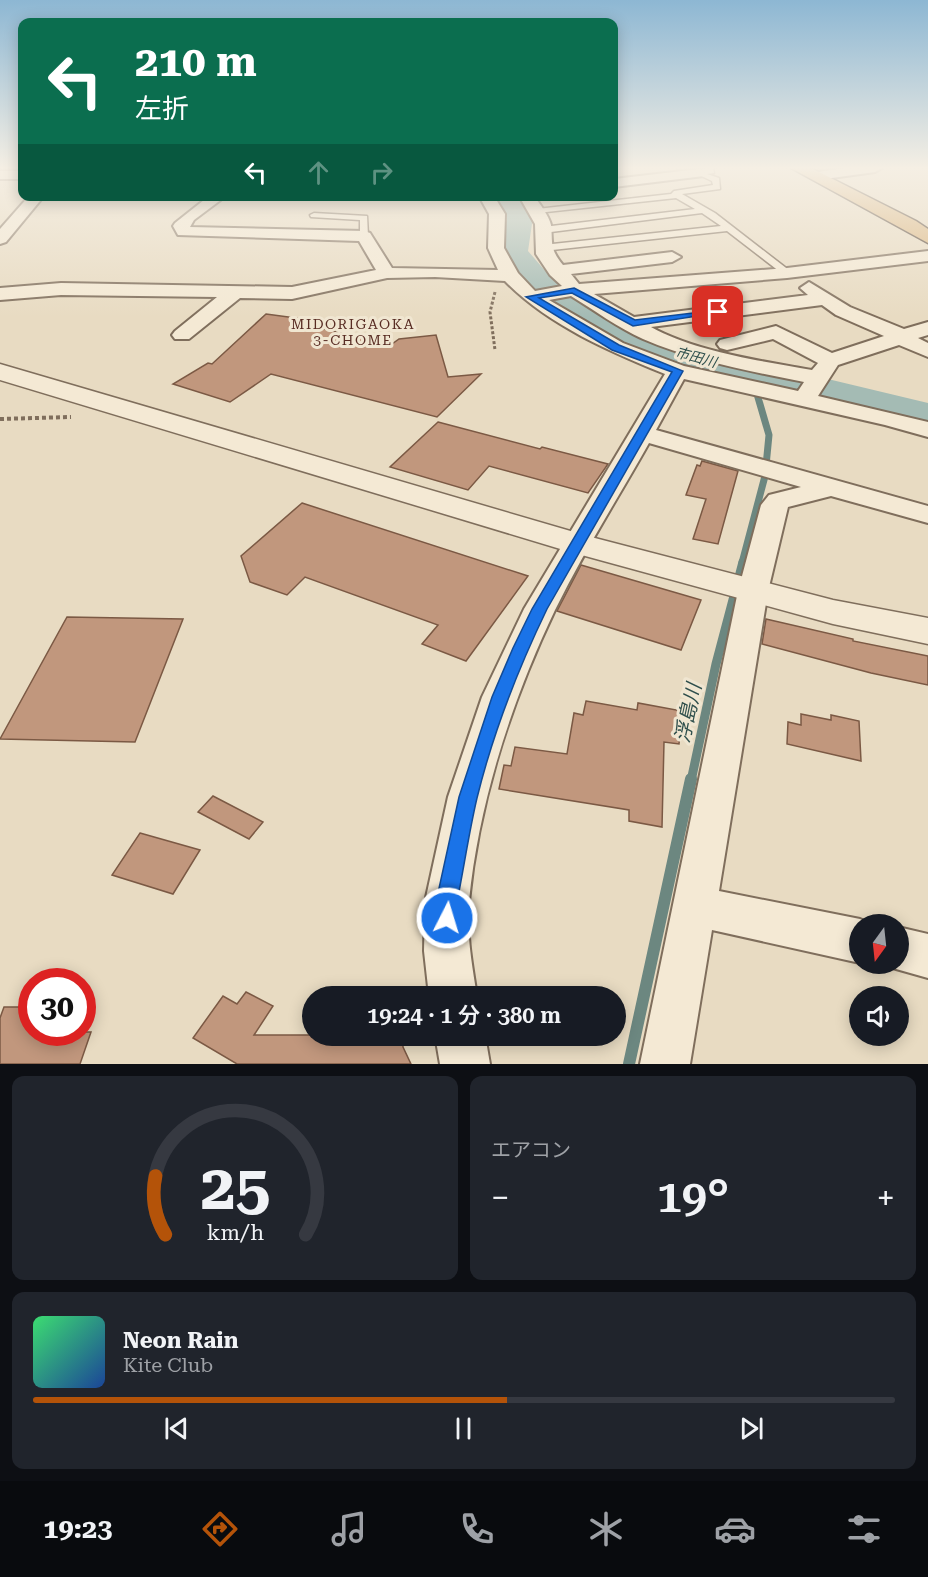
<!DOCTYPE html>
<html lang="ja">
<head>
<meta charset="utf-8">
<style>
	:root { --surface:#171b24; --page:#20242c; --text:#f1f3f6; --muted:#9ea1a6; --line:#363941; --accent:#b45309 }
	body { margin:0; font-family:"Roboto Serif","Noto Sans JP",serif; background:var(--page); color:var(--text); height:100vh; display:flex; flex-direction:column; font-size:22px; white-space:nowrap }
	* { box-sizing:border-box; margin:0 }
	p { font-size:20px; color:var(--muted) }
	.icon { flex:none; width:33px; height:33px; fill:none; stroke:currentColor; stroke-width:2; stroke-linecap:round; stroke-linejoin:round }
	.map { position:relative; height:1064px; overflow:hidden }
	.drawer { display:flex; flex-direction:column; gap:12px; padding:12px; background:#0d0f14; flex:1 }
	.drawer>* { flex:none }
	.top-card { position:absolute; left:18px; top:18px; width:600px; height:183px; border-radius:12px; box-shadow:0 3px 15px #0003; background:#0b6e4f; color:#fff; overflow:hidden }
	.needle { width:39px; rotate:195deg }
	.tools { position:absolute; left:849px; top:914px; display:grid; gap:12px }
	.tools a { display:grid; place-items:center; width:60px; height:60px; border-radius:50%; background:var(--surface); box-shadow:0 3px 15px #0003; font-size:30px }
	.speed { position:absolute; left:18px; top:968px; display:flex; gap:12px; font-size:30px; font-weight:700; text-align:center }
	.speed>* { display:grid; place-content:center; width:78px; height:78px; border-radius:50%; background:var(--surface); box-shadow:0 3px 15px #0003; line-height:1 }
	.speed .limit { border:9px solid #d22; background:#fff; color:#111 }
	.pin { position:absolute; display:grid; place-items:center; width:51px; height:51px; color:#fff; margin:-26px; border-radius:12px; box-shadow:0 3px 9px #0006 }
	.me { position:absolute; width:66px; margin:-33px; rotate:5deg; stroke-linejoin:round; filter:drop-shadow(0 0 4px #0008) }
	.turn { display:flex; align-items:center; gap:21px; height:126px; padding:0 18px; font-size:27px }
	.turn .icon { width:78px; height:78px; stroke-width:2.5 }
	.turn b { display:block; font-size:42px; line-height:51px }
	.lanes { display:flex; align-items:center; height:57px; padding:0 18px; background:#0003; justify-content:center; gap:30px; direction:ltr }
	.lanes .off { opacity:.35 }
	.big { font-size:45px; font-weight:600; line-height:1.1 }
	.drawer .card { flex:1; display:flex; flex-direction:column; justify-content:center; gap:9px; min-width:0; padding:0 21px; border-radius:12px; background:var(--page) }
	.drawer .dial { align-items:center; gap:0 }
	.dial svg { height:156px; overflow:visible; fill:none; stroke:var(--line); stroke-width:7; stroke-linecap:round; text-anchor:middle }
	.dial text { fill:var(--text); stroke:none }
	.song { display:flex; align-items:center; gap:18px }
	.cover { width:72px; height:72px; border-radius:9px; background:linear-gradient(135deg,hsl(140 70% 55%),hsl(220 70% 35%)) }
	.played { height:6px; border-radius:3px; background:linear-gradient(90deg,var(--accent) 55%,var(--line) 55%) }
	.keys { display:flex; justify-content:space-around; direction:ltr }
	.heat { display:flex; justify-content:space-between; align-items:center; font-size:33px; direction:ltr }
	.drawer .tiles { flex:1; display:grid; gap:12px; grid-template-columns:1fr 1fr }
	.card:last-child { grid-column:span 2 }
	.trip { position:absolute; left:302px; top:986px; width:324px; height:60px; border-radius:30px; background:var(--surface); box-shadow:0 3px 15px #0003; font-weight:600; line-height:60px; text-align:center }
	.tab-bar { display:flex; height:96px; justify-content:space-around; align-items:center; background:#090b0e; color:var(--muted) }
	.tab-bar .icon { width:42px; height:42px }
	.tab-bar .active { color:var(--accent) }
	.tab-bar b { font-size:27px; color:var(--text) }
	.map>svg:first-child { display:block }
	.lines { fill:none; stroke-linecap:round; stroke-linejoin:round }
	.stream-far3 { stroke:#6c8780; stroke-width:5 }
	.stream-far2 { stroke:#6c8780; stroke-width:7 }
	.stream-far1 { stroke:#6c8780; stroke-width:9 }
	.stream { stroke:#6c8780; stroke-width:12 }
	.river { fill:#a4bbb4; fill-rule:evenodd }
	.building { fill:#c1977d; stroke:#7b5944; stroke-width:1.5 }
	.service-casing { stroke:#7f6e5c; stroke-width:3 }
	.minor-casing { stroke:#7f6e5c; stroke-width:4 }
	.tertiary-casing { stroke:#7f6e5c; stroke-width:3 }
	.trunk-casing { stroke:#4d3d2f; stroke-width:3 }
	.path-far1 { stroke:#7f6e5c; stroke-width:3; stroke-dasharray:3 2; stroke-linecap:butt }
	.path { stroke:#7f6e5c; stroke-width:4; stroke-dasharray:4 3; stroke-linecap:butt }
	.service { fill:#f4e9d4; fill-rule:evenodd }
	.minor { fill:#f4e9d4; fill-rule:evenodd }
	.tertiary { fill:#f4e9d4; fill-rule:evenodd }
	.trunk { fill:#dab47d; fill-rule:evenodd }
	.route { fill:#1a73e8; stroke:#114b97; stroke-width:1.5 }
	.labels { text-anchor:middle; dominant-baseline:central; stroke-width:6; stroke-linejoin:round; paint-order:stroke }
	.far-neighbourhood-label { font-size:14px; letter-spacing:1.5px; fill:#582c23; stroke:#f0e6d1 }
	.far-water-label { font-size:14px; font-style:italic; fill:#2f4f4c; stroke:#f0e6d1 }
	.near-water-label { font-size:20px; font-style:italic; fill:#2f4f4c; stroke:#f0e6d1 }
</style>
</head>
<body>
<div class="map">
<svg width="928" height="1064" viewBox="0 0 928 1064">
	<rect width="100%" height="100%" fill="#e8dbc2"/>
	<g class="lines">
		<path class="stream-far3" d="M751 372 758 396"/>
		<path class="stream-far2" d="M742 563 765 476 769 435 757 394"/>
		<path class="stream-far1" d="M691 781 716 664 743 562"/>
		<path class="stream" d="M629 1064 691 779"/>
		<path class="river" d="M495 196H519L533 217 528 251 554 281 587 301 653 333 699 348 928 403V427L676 363 629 347 565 315 532 293 500 252 507 217Z"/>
	</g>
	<g class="building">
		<path d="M266 314 311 320 306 325 392 344 399 339 436 335 448 377 481 374 437 417 271 374 230 402 173 384 208 363 212 364Z"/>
		<path d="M438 422 540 449 542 447 608 464 588 493 489 466 468 490 390 467Z"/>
		<path d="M702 461 738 471 718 544 693 539 706 499 686 495 697 465 700 466Z"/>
		<path d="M302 503 528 576 466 661 422 644 438 625 305 577 287 595 250 582 241 556Z"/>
		<path d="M581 565 701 600 681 650 557 611Z"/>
		<path d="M67 617 183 619 135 742 0 739Z"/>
		<path d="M766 619 853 639V641L928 656V685L871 673 762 644Z"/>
		<path d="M586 701 637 710 638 703 682 711 679 744 664 742 662 827 629 821V810L499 789 504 765 511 766 515 747 567 754 574 713 583 715Z"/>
		<path d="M801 714 831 720V715L859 721 861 761 787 744 788 722 801 725Z"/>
		<path d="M213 796 263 822 249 839 198 812Z"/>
		<path d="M140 833 200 850 173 894 112 875Z"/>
		<path d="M246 992 273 1006 254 1035H403V1047L411 1064H237L193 1038 223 996 237 1004Z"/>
		<path d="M4 1007H32V1032H91L80 1064H0V1018Z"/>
	</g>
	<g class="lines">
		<g class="service-casing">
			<g id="service">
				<path d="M706 168H713L714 173 707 174 719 178 720 189 682 194 715 213 790 271V275H784L727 231 543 251 539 248 543 245 721 226 702 213 543 233 539 230 543 227 695 209 676 198 537 213 533 211 537 209 671 194 674 191 713 185 712 181 695 173Z"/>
				<path d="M190 196H226L215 201Z"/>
				<path d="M314 213 367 216 368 236 364 239 360 236V220L311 217 310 215Z"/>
			</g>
		</g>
		<g class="minor-casing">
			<g id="minor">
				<path d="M845 168H882L875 172 817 180 810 176 817 172Z"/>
				<path d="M699 169 704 170V176L614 187V179Z"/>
				<rect x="0" y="171" width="22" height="8"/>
				<path d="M29 196H44L6 242 0 244V229Z"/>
				<path d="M209 196H221L222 199 194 220 190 227 364 231 370 233 392 268 498 270 488 248 489 214 479 196H494L505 214 504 248 518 273 535 291 562 286 550 275 536 254 535 224 519 196H534C540 204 549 216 551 225 553 244 549 248 563 265L672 252 681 257 672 262 571 274 579 284 787 268 928 251V261L787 278 594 294 634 317 808 295 800 288 809 282 850 307 904 329 928 322V335L918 338 928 343V357L899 345 838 365 818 396 928 422V437L885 425 684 379 656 430 928 506V523L831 496 788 507 768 591 719 891 860 919 872 924H860V963L712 930 690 1064H640L738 591 761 505 769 495 801 487 649 443C618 498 583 553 555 610 512 700 479 801 469 901 466 932 472 965 477 996H429L424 951 425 902 448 797 482 697 524 609 665 374C609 351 548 325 505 281L435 277 387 278 292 299 240 298 189 339H175L172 335 175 331 217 297 61 295 0 300V288L61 283 292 287 376 270 359 241 178 235 173 226 175 223ZM571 296C594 310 618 328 643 339 694 361 750 371 804 382L798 391 684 366 623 343 549 300ZM822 305 836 315 884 336 832 353 776 326 720 340 717 344 720 348 727 350 773 339 818 363 812 370C762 361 696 352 651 327Z"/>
				<path d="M898 927 928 934V978L882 965 898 963Z"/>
				<path d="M435 1035H485L490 1064H440Z"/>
			</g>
		</g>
		<g class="tertiary-casing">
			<path id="tertiary" d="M0 364 591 537 833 600 928 618V644L833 624 567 551 0 380Z"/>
		</g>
		<g class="trunk-casing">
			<path id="trunk" d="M791 168H811L916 221 928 229V243Z"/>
		</g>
		<path class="path-far1" d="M495 292 490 312 495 350"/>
		<path class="path" d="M0 419 71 417"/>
		<use href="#service" class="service"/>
		<use href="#minor" class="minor"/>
		<use href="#tertiary" class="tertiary"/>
		<use href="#trunk" class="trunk"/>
	</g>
	<linearGradient id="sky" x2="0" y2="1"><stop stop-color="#8db7d3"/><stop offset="0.53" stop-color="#f5efe4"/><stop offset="1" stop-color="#f5efe4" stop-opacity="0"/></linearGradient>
	<rect width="928" height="317" fill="url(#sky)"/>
	<path class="route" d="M574 288 635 320 718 310 723 312 633 326 572 293 539 298 619 345 683 371 547 609C518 669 493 733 477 798 469 832 464 867 457 902L458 918 455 925 447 928 439 925 436 918V902L459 797 492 697 513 648 532 609 672 372 612 350 526 297Z"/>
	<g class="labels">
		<g class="far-neighbourhood-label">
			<text x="353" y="324">MIDORIGAOKA<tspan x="353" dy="16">3-CHOME</tspan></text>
		</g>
		<g class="far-water-label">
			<text transform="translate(696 357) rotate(15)">市田川</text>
		</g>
		<g class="near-water-label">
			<text transform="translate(688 713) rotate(-78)">浮島川</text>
		</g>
	</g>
</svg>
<div class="tools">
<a><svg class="needle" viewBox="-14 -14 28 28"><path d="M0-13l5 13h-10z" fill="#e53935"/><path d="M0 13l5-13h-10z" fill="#9ea1a6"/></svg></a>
<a><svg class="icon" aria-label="sound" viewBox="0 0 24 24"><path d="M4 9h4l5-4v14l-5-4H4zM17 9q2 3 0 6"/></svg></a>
</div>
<div class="speed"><div class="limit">30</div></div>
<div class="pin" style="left:718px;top:312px;background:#d93025"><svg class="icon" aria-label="arrive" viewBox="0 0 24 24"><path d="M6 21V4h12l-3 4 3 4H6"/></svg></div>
<svg class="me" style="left:447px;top:918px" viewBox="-20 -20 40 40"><circle r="17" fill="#1a73e8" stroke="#fff" stroke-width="3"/><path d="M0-11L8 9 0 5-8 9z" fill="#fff"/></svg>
<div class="trip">19:24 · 1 分 · 380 m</div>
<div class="top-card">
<div class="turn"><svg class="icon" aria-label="left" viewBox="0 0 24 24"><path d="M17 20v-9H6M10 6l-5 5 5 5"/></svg><div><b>210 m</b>左折</div></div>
<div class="lanes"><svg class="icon" aria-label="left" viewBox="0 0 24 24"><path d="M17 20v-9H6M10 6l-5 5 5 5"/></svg><svg class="icon off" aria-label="ahead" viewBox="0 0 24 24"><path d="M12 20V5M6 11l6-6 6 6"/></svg><svg class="icon off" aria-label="right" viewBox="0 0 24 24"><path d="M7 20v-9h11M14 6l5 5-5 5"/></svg></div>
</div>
</div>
<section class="drawer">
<div class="tiles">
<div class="card dial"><svg viewBox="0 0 100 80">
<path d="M14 69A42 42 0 1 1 86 69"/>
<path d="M14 69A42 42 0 0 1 9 39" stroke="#b45309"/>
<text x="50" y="56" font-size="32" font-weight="700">25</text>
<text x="50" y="72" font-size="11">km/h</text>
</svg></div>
<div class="card"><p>エアコン</p>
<div class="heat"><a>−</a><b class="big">19°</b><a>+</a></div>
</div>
<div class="card">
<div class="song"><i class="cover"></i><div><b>Neon Rain</b><p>Kite Club</p></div></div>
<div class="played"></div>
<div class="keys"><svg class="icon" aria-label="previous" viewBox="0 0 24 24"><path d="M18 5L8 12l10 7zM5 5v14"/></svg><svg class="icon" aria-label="pause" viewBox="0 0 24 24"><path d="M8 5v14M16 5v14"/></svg><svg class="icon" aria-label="next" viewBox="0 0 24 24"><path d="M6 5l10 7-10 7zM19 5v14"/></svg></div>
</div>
</div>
</section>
<nav class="tab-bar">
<b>19:23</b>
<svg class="icon active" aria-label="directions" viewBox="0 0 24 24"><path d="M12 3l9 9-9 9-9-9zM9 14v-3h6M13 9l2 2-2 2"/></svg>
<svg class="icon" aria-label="music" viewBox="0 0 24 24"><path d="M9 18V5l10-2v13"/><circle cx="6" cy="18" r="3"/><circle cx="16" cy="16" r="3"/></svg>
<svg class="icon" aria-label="phone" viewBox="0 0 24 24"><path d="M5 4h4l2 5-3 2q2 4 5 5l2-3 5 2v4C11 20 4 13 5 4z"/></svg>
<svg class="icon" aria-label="climate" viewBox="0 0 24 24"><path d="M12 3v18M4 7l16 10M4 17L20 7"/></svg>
<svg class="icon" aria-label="car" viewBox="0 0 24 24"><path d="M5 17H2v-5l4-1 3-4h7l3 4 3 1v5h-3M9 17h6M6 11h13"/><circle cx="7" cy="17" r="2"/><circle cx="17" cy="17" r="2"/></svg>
<svg class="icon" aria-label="filters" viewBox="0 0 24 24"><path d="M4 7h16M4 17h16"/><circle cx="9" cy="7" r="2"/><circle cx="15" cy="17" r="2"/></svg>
</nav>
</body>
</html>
